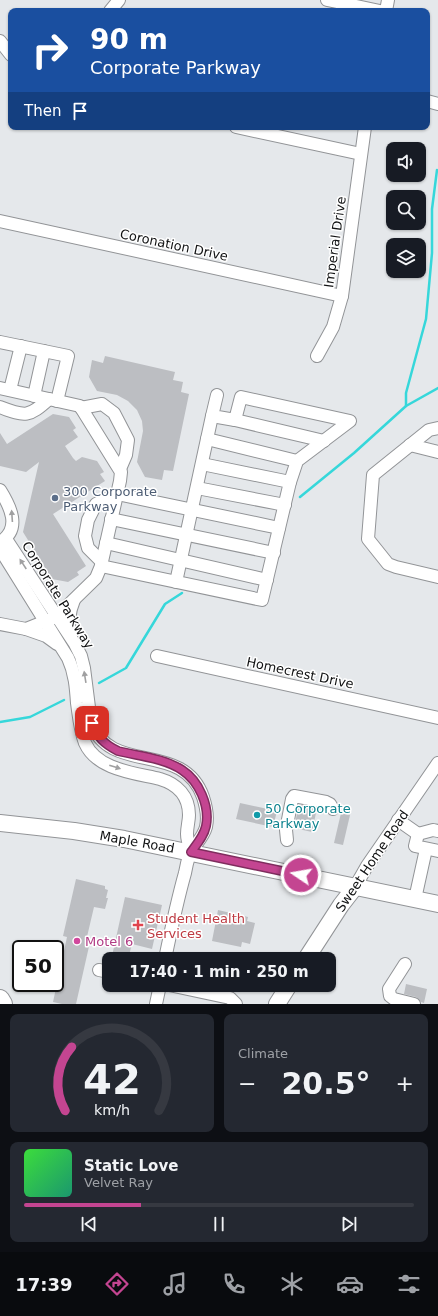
<!DOCTYPE html>
<html lang="en">
<head>
<meta charset="utf-8">
<style>
	:root { --surface:#171b24; --page:#242831; --text:#f1f3f6; --muted:#9ea1a6; --line:#363941; --accent:#c44591 }
	body { margin:0; font-family:"DejaVu Sans",sans-serif; background:var(--page); color:var(--text); height:100vh; display:flex; flex-direction:column; font-size:15px; white-space:nowrap }
	* { box-sizing:border-box; margin:0 }
	p { font-size:13px; color:var(--muted) }
	.icon { flex:none; width:22px; height:22px; fill:none; stroke:currentColor; stroke-width:2; stroke-linecap:round; stroke-linejoin:round }
	.map { position:relative; height:1004px; overflow:hidden }
	.sheet { display:flex; flex-direction:column; gap:10px; padding:10px; background:#0d0f14; flex:1 }
	.sheet>* { flex:none }
	.hud { position:absolute; left:8px; top:8px; width:422px; height:122px; border-radius:8px; box-shadow:0 1px 3px #0004; background:#1a4fa0; color:#fff; overflow:hidden }
	.tools { position:absolute; left:386px; top:142px; display:grid; gap:8px }
	.tools a { display:grid; place-items:center; width:40px; height:40px; border-radius:8px; background:var(--surface); box-shadow:0 1px 3px #0004; font-size:20px }
	.speed { position:absolute; left:12px; top:940px; display:flex; gap:8px; font-size:20px; font-weight:700; text-align:center }
	.speed>* { display:grid; place-content:center; width:52px; height:52px; border-radius:50%; background:var(--surface); box-shadow:0 1px 3px #0004; line-height:1 }
	.speed .limit { border:2px solid #111; border-radius:6px; background:#fff; color:#111 }
	.pin { position:absolute; display:grid; place-items:center; width:34px; height:34px; color:#fff; margin:-17px; border-radius:8px; box-shadow:0 2px 6px #0006 }
	.me { position:absolute; width:44px; margin:-22px; rotate:282deg; stroke-linejoin:round; filter:drop-shadow(0 0 3px #0008) }
	.turn { display:flex; align-items:center; gap:14px; height:84px; padding:0 16px; font-size:18px }
	.turn .icon { width:52px; height:52px; stroke-width:2.5 }
	.turn b { display:block; font-size:28px; line-height:34px }
	.then { display:flex; align-items:center; height:38px; padding:0 16px; background:#0003; gap:8px; font-size:15px }
	.big { font-size:30px; font-weight:600; line-height:1.1 }
	.sheet .tile { flex:1; display:flex; flex-direction:column; justify-content:center; gap:6px; min-width:0; padding:0 14px; border-radius:8px; background:var(--page) }
	.sheet .dial { align-items:center; gap:0 }
	.dial svg { height:104px; overflow:visible; fill:none; stroke:var(--line); stroke-width:7; stroke-linecap:round; text-anchor:middle }
	.dial text { fill:var(--text); stroke:none }
	.song { display:flex; align-items:center; gap:12px }
	.cover { width:48px; height:48px; border-radius:6px; background:linear-gradient(135deg,hsl(120 70% 55%),hsl(160 70% 35%)) }
	.played { height:4px; border-radius:2px; background:linear-gradient(90deg,var(--accent) 30%,var(--line) 30%) }
	.keys { display:flex; justify-content:space-around; direction:ltr }
	.heat { display:flex; justify-content:space-between; align-items:center; font-size:22px; direction:ltr }
	.sheet .tiles { flex:1; display:grid; gap:10px; grid-template-columns:1fr 1fr }
	.tile:last-child { grid-column:span 2 }
	.trip { position:absolute; left:102px; top:952px; width:234px; height:40px; border-radius:8px; background:var(--surface); box-shadow:0 1px 3px #0004; font-weight:600; line-height:40px; text-align:center }
	.menu { display:flex; height:64px; justify-content:space-around; align-items:center; background:#090b0e; color:var(--muted) }
	.menu .icon { width:28px; height:28px }
	.menu .selected { color:var(--accent) }
	.menu b { font-size:18px; color:var(--text) }
	.map>svg:first-child { display:block }
	.lines { fill:none; stroke-linecap:round; stroke-linejoin:round }
	.stream { stroke:#36d7da; stroke-width:2.5 }
	.building { fill:#bcbec2 }
	.minor-casing { stroke:#929497; stroke-width:14 }
	.major-casing { stroke:#929497; stroke-width:18 }
	.highway-casing { stroke:#929497; stroke-width:20 }
	.minor { stroke:#fff; stroke-width:12 }
	.major { stroke:#fff; stroke-width:16 }
	.highway { stroke:#fff; stroke-width:18 }
	.oneway { fill:#a0a0a1 }
	.route-casing { stroke:#7f2d5e; stroke-width:10 }
	.route { stroke:#c44591; stroke-width:7 }
	.service-dot { fill:#5c6f8a; stroke:#fff; stroke-width:1.5 }
	.culture-dot { fill:#0f9aa8; stroke:#fff; stroke-width:1.5 }
	.health-dot { fill:#e0444e; stroke:#fff; stroke-width:1.5 }
	.hotel-dot { fill:#d1479c; stroke:#fff; stroke-width:1.5 }
	.labels { text-anchor:middle; dominant-baseline:central; stroke-width:3; stroke-linejoin:round; paint-order:stroke }
	.street-label { font-size:13px; fill:#111213; stroke:#fff }
	.service-label { font-size:13px; fill:#4e5e75; stroke:#fff; text-anchor:start }
	.culture-label { font-size:13px; fill:#0d838f; stroke:#fff; text-anchor:start }
	.health-label { font-size:13px; fill:#be3a42; stroke:#fff; text-anchor:start }
	.hotel-label { font-size:13px; fill:#b23c85; stroke:#fff; text-anchor:start }
</style>
</head>
<body>
<div class="map">
<svg width="438" height="1004" viewBox="0 0 438 1004">
	<rect width="100%" height="100%" fill="#e5e8eb"/>
	<g class="lines">
		<g class="stream">
			<path d="M406 406V393L426 319 432 253V209L437 170"/>
			<path d="M300 497 354 453 406 406 438 388"/>
			<path d="M99 683 126 668 165 604 182 593"/>
			<path d="M0 722 30 717 64 700"/>
		</g>
	</g>
	<g class="building">
		<path d="M105 356 175 372 173 380 183 382 181 392 189 394 173 471 164 470 162 480 145 477 137 462 143 431 142 421 137 410 128 401 117 395 97 391 89 377 92 360 103 363Z"/>
		<path d="M53 414 69 417 76 428 73 430 78 437 65 446 73 458 76 461 82 457 97 461 104 472 100 474 105 481 53 514 86 566 77 572 79 575 68 582 52 579 23 532 39 462 26 472 0 466V433L7 444Z"/>
		<path d="M240 803 277 811 273 827 236 819Z"/>
		<path d="M299 804 317 808 312 832 294 828Z"/>
		<path d="M341 813 350 815 343 845 334 843Z"/>
		<path d="M76 879 105 886V889L108 890 106 898H108L105 909 94 907 86 941 90 942 76 1004H62L53 1002 67 937 63 936Z"/>
		<path d="M125 897 162 905 152 949 132 944 128 959 112 956Z"/>
		<path d="M218 910 248 917 247 921 255 923 250 944 242 942 241 947 212 941Z"/>
		<path d="M406 984 427 989 424 1003 421 1002 416 997 404 994Z"/>
	</g>
	<g class="lines">
		<g class="minor-casing">
			<g id="minor">
				<path d="M327 0 380 11"/>
				<path d="M110 11 119 0"/>
				<path d="M386 11 388 0"/>
				<path d="M0 41 11 55"/>
				<path d="M427 101 438 104"/>
				<path d="M236 127 361 154"/>
				<path d="M0 221 342 296"/>
				<path d="M0 342 68 356 57 401"/>
				<path d="M317 356 333 327 342 296 365 127"/>
				<path d="M0 388 80 406 121 472 120 481 101 566 96 578 56 617 26 629 0 624"/>
				<path d="M10 390 21 346"/>
				<path d="M34 396 44 351"/>
				<path d="M0 407C26 417 29 417 49 399"/>
				<path d="M81 408 102 404 114 413 128 440 126 455 120 469"/>
				<path d="M235 420 324 441"/>
				<path d="M438 428 429 430 373 475 368 539 388 564 396 567 438 577"/>
				<path d="M207 439 297 461"/>
				<path d="M410 445 438 452"/>
				<path d="M202 464 290 482"/>
				<path d="M197 488 285 505"/>
				<path d="M0 490C10 506 22 529 0 542"/>
				<path d="M111 519 274 553"/>
				<path d="M6 539 75 644 81 656 84 668 91 723C111 776 183 740 203 797 206 806 208 818 206 827 203 838 195 844 190 853 188 859 186 867 185 873 177 901 171 930 165 959"/>
				<path d="M106 543 267 580"/>
				<path d="M0 549 68 658C75 673 76 688 77 703 79 717 80 730 85 743 97 770 135 773 160 779 177 784 189 796 189 815 189 821 187 827 187 834 187 840 189 846 191 852"/>
				<path d="M101 561 88 548 85 536 88 520 96 504 117 494 279 528"/>
				<path d="M101 566 262 600 290 482 297 461 350 421 241 397 235 420 212 416 217 395"/>
				<path d="M176 582 212 416"/>
				<path d="M26 629 46 636 57 644"/>
				<path d="M71 637C67 624 69 612 74 600"/>
				<path d="M157 656 438 718"/>
				<path d="M398 820 418 834"/>
				<path d="M418 834 415 846 438 851"/>
				<path d="M418 834 433 830 438 831"/>
				<path d="M287 840 286 830 292 799 294 796 326 802 330 804 333 809"/>
				<path d="M355 887 367 866 438 763"/>
				<path d="M415 899 426 849"/>
				<path d="M405 964 389 989 390 996 394 999 414 1004"/>
				<path d="M99 970 109 972"/>
				<path d="M169 985 230 998 236 1004"/>
				<path d="M156 1004 160 985"/>
			</g>
		</g>
		<g class="major-casing">
			<g id="major">
				<path d="M0 823 74 831 124 839 438 904"/>
				<path d="M306 959 341 905 355 887"/>
				<path d="M277 1004 289 985"/>
			</g>
		</g>
		<g class="highway-casing">
			<path id="highway" d="M0 999 3 1004"/>
		</g>
		<use href="#minor" class="minor"/>
		<use href="#major" class="major"/>
		<use href="#highway" class="highway"/>
	</g>
	<defs><path id="oneway-solid" d="M-6-.8H1V-3.2L6.5 0L1 3.2V.8H-6Z"/></defs>
	<g class="oneway">
		<use href="#oneway-solid" transform="translate(12 516) rotate(-94)"/>
		<use href="#oneway-solid" transform="translate(23 564) rotate(-123)"/>
		<use href="#oneway-solid" transform="translate(85 677) rotate(-99)"/>
		<use href="#oneway-solid" transform="translate(115 767) rotate(18)"/>
	</g>
	<g class="lines">
		<g class="route-casing">
			<path id="route" d="M92 723C97 737 104 744 118 751 138 756 164 758 182 770 199 781 210 806 206 826 204 836 197 844 191 852L301 875"/>
		</g>
		<use href="#route" class="route"/>
	</g>
	<circle class="service-dot" cx="55" cy="498" r="4"/>
	<circle class="culture-dot" cx="257" cy="815" r="4"/>
	<path class="health-dot" d="M136 919h4v4h4v4h-4v4h-4v-4h-4v-4h4z"/>
	<circle class="hotel-dot" cx="77" cy="941" r="4"/>
	<g class="labels">
		<g class="street-label">
			<text transform="translate(335 242) rotate(-82)">Imperial Drive</text>
			<text transform="translate(174 245) rotate(12)">Coronation Drive</text>
			<text transform="translate(58 595) rotate(58)">Corporate Parkway</text>
			<text transform="translate(300 673) rotate(12)">Homecrest Drive</text>
			<text transform="translate(137 842) rotate(10)">Maple Road</text>
			<text transform="translate(372 861) rotate(-56)">Sweet Home Road</text>
		</g>
		<g class="service-label">
			<text x="63" y="491">300 Corporate<tspan x="63" dy="15">Parkway</tspan></text>
		</g>
		<g class="culture-label">
			<text x="265" y="808">50 Corporate<tspan x="265" dy="15">Parkway</tspan></text>
		</g>
		<g class="health-label">
			<text x="147" y="918">Student Health<tspan x="147" dy="15">Services</tspan></text>
		</g>
		<g class="hotel-label">
			<text x="85" y="941">Motel 6</text>
		</g>
	</g>
</svg>
<div class="tools">
<a><svg class="icon" aria-label="sound" viewBox="0 0 24 24"><path d="M4 9h4l5-4v14l-5-4H4zM17 9q2 3 0 6"/></svg></a>
<a><svg class="icon" aria-label="search" viewBox="0 0 24 24"><circle cx="10" cy="10" r="6"/><path d="M15 15l6 6"/></svg></a>
<a><svg class="icon" aria-label="layers" viewBox="0 0 24 24"><path d="M12 4l9 5-9 5-9-5zM3 14l9 5 9-5"/></svg></a>
</div>
<div class="speed"><div class="limit">50</div></div>
<div class="pin" style="left:92px;top:723px;background:#d93025"><svg class="icon" aria-label="arrive" viewBox="0 0 24 24"><path d="M6 21V4h12l-3 4 3 4H6"/></svg></div>
<svg class="me" style="left:301px;top:875px" viewBox="-20 -20 40 40"><circle r="17" fill="#c44591" stroke="#fff" stroke-width="3"/><path d="M0-11L8 9 0 5-8 9z" fill="#fff"/></svg>
<div class="trip">17:40 · 1 min · 250 m</div>
<div class="hud">
<div class="turn"><svg class="icon" aria-label="right" viewBox="0 0 24 24"><path d="M7 20v-9h11M14 6l5 5-5 5"/></svg><div><b>90 m</b>Corporate Parkway</div></div>
<div class="then">Then<svg class="icon" aria-label="arrive" viewBox="0 0 24 24"><path d="M6 21V4h12l-3 4 3 4H6"/></svg></div>
</div>
</div>
<section class="sheet">
<div class="tiles">
<div class="tile dial"><svg viewBox="0 0 100 80">
<path d="M14 69A42 42 0 1 1 86 69"/>
<path d="M14 69A42 42 0 0 1 19 20" stroke="#c44591"/>
<text x="50" y="56" font-size="32" font-weight="700">42</text>
<text x="50" y="72" font-size="11">km/h</text>
</svg></div>
<div class="tile"><p>Climate</p>
<div class="heat"><a>−</a><b class="big">20.5°</b><a>+</a></div>
</div>
<div class="tile">
<div class="song"><i class="cover"></i><div><b>Static Love</b><p>Velvet Ray</p></div></div>
<div class="played"></div>
<div class="keys"><svg class="icon" aria-label="previous" viewBox="0 0 24 24"><path d="M18 5L8 12l10 7zM5 5v14"/></svg><svg class="icon" aria-label="pause" viewBox="0 0 24 24"><path d="M8 5v14M16 5v14"/></svg><svg class="icon" aria-label="next" viewBox="0 0 24 24"><path d="M6 5l10 7-10 7zM19 5v14"/></svg></div>
</div>
</div>
</section>
<nav class="menu">
<b>17:39</b>
<svg class="icon selected" aria-label="directions" viewBox="0 0 24 24"><path d="M12 3l9 9-9 9-9-9zM9 14v-3h6M13 9l2 2-2 2"/></svg>
<svg class="icon" aria-label="music" viewBox="0 0 24 24"><path d="M9 18V5l10-2v13"/><circle cx="6" cy="18" r="3"/><circle cx="16" cy="16" r="3"/></svg>
<svg class="icon" aria-label="phone" viewBox="0 0 24 24"><path d="M5 4h4l2 5-3 2q2 4 5 5l2-3 5 2v4C11 20 4 13 5 4z"/></svg>
<svg class="icon" aria-label="climate" viewBox="0 0 24 24"><path d="M12 3v18M4 7l16 10M4 17L20 7"/></svg>
<svg class="icon" aria-label="car" viewBox="0 0 24 24"><path d="M5 17H2v-5l4-1 3-4h7l3 4 3 1v5h-3M9 17h6M6 11h13"/><circle cx="7" cy="17" r="2"/><circle cx="17" cy="17" r="2"/></svg>
<svg class="icon" aria-label="filters" viewBox="0 0 24 24"><path d="M4 7h16M4 17h16"/><circle cx="9" cy="7" r="2"/><circle cx="15" cy="17" r="2"/></svg>
</nav>
</body>
</html>
